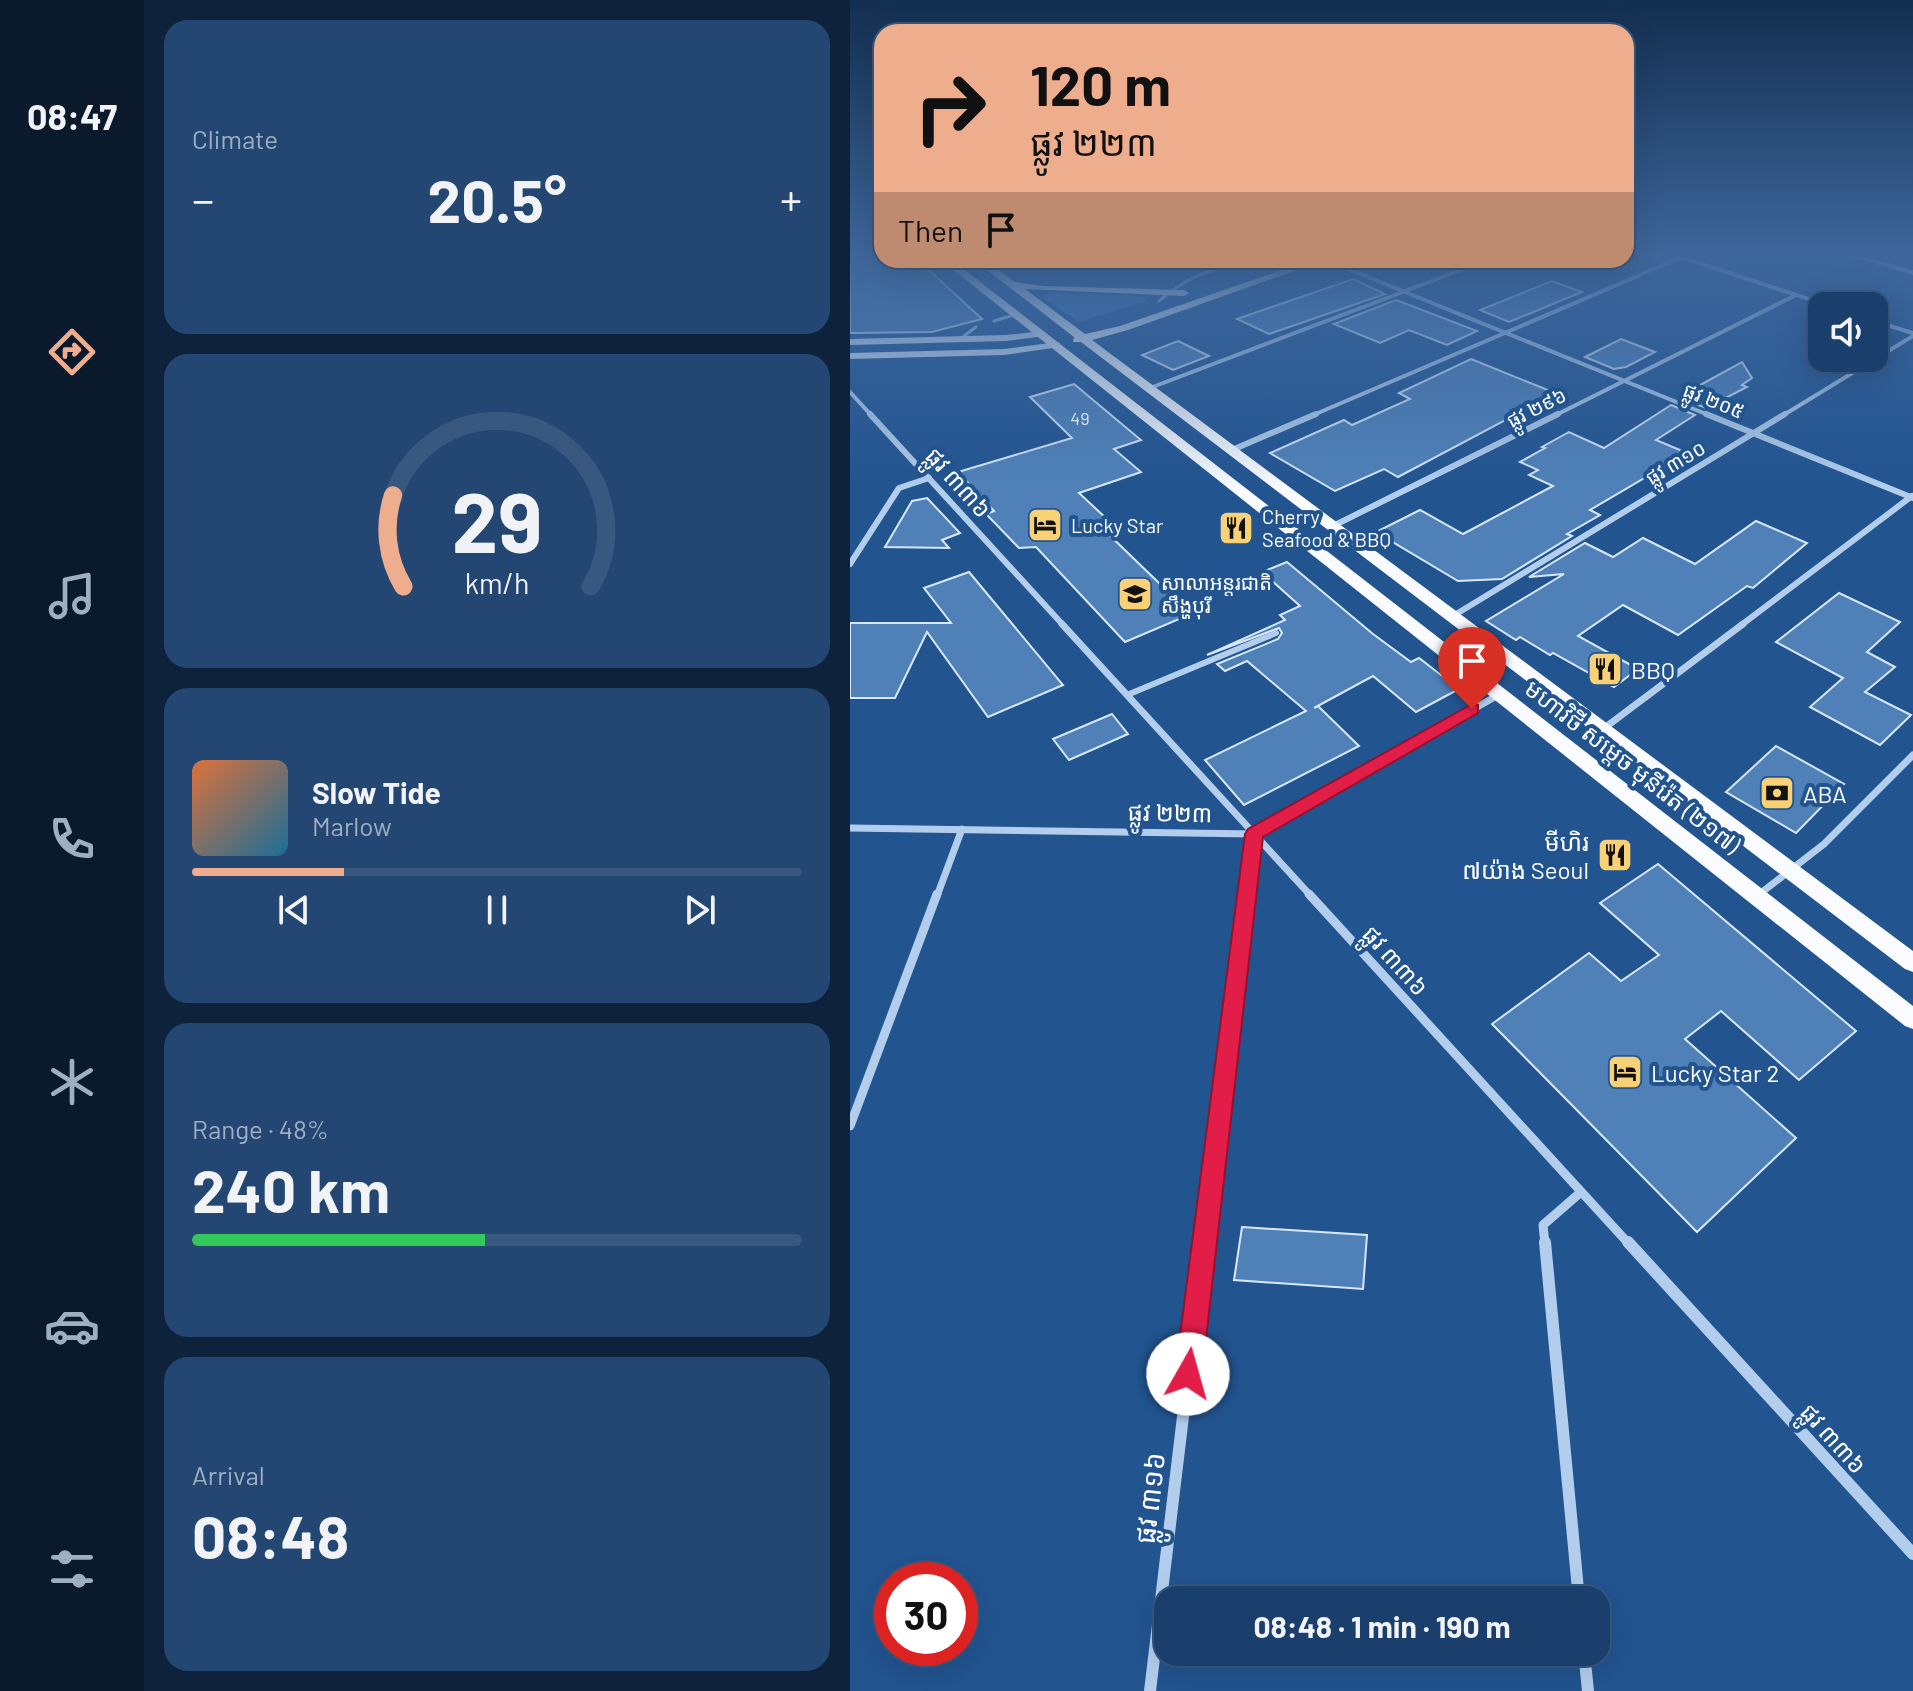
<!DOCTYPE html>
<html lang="en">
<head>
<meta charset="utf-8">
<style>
	:root { --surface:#1a3f6c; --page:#234672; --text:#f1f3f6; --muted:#9fafc2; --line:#38587f; --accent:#eead8d }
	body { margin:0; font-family:Barlow,"Noto Sans Khmer",sans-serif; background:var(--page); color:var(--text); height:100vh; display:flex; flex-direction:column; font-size:30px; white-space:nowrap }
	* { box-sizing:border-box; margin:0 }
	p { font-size:26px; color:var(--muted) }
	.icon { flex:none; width:44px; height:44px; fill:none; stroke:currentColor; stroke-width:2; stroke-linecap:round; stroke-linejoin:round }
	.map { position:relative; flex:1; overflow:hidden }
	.panel { display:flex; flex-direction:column; gap:20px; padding:20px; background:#0e233b; width:706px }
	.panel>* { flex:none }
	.top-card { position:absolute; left:24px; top:24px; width:760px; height:244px; border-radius:24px; box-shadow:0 8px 32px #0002,0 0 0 2px var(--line); background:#eead8d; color:#111; overflow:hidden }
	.buttons { position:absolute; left:958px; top:292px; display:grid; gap:16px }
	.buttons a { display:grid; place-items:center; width:80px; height:80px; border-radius:16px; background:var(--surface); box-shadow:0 8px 32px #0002,0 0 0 2px var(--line); font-size:40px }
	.speed { position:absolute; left:24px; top:1562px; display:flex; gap:16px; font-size:40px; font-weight:700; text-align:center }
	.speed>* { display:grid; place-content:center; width:104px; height:104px; border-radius:50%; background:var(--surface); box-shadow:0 8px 32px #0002,0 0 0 2px var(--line); line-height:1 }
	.speed .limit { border:12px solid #d22; background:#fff; color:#111 }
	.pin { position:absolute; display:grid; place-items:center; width:68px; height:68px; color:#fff; margin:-82px -34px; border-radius:50% 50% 50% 0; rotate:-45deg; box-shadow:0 0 8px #0007 }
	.pin .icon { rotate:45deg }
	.me { position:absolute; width:88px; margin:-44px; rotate:7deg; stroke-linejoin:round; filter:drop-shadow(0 0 6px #0008) }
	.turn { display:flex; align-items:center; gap:28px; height:168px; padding:0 24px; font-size:36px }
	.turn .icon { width:104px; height:104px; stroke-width:2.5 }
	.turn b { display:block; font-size:56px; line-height:68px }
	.then { display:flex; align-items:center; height:76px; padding:0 24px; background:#0003; gap:16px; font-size:30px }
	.big { font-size:60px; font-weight:700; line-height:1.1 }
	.panel .card { flex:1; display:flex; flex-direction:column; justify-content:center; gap:12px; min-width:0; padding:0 28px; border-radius:24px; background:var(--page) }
	.panel .dial { align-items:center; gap:0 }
	.dial svg { height:208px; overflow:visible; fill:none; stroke:var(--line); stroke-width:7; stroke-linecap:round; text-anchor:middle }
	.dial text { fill:var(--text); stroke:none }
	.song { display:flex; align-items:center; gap:24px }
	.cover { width:96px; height:96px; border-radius:12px; background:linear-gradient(135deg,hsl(20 70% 55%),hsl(200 70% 35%)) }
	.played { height:8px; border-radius:4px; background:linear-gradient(90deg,var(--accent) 25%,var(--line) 25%) }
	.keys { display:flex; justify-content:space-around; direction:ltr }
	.heat { display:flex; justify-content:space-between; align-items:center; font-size:44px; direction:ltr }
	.charge { height:12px; border-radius:6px; background:linear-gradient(90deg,#34c759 48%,var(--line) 0) }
	.trip { position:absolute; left:304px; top:1586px; width:456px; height:80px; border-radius:24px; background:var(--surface); box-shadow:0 8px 32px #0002,0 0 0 2px var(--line); font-weight:700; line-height:80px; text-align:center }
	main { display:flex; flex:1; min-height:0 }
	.menu { display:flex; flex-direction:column; width:144px; justify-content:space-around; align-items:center; background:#0a192b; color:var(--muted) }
	.menu .icon { width:56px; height:56px }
	.menu .selected { color:var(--accent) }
	.menu b { font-size:36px; color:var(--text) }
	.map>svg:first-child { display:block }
	.green { fill:#366fad }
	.building { fill:#4f81b8; stroke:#d8e8f9; stroke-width:2 }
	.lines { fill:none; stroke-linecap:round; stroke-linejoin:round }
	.lane-far1 { stroke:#b3ceec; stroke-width:3 }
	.lane { stroke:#b3ceec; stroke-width:6 }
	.street-far4 { stroke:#b3ceec; stroke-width:4 }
	.street-far3 { stroke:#b3ceec; stroke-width:6 }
	.street-far2 { stroke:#b3ceec; stroke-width:7 }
	.street-far1 { stroke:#b3ceec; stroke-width:9 }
	.street { stroke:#b3ceec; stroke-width:12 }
	.secondary { fill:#dfebf9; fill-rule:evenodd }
	.primary { fill:#f9fbff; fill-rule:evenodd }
	.route { fill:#e11d48; stroke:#92132f; stroke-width:2 }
	.labels { text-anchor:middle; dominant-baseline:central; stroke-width:8; stroke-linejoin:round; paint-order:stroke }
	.far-number-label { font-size:18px; fill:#d3e0ed }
	.far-street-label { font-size:20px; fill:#fff; stroke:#225490 }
	.far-poi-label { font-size:20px; fill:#fff; stroke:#225490; text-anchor:start }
	.street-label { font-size:24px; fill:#fff; stroke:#225490 }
	.poi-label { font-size:24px; fill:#fff; stroke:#225490; text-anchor:start }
	.near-street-label { font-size:28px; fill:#fff; stroke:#225490 }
</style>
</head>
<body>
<main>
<nav class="menu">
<b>08:47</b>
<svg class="icon selected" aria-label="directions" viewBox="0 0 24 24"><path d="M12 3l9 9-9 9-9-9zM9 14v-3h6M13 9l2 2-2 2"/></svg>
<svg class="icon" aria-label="music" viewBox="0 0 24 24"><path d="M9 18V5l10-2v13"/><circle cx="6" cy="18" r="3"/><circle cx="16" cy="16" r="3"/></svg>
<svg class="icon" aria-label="phone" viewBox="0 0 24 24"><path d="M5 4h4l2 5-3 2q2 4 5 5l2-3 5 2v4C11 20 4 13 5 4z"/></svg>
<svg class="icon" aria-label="climate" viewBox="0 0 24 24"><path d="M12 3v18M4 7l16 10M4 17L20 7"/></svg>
<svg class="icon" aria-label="car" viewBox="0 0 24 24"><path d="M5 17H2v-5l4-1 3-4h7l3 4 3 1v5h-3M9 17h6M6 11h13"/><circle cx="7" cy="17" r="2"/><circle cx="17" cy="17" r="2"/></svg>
<svg class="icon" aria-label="filters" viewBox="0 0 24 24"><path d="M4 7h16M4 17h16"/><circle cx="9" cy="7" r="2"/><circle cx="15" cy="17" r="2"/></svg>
</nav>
<section class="panel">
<div class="card"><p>Climate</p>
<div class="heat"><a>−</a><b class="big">20.5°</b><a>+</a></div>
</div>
<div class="card dial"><svg viewBox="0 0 100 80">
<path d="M14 69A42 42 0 1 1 86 69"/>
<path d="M14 69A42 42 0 0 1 10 34" stroke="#eead8d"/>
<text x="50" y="56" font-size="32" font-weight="700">29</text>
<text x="50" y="72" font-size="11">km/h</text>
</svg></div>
<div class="card">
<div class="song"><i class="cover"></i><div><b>Slow Tide</b><p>Marlow</p></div></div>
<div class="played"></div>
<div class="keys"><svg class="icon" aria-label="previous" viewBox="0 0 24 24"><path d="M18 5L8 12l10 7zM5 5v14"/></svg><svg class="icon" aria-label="pause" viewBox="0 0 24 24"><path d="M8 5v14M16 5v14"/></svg><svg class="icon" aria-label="next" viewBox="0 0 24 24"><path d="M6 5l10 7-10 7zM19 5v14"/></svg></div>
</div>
<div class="card"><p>Range · 48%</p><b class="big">240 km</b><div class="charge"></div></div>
<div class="card"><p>Arrival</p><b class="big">08:48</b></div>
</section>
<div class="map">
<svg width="1063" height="1691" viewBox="0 0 1063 1691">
	<rect width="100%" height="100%" fill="#225490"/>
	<path class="green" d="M201 293 290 296 297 299 293 303 228 322 194 298 193 295Z"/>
	<g class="building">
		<path d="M0 252H32V260H68L132 319 82 332 0 333Z"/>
		<path d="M503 279 535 294 419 334 387 319Z"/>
		<path d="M702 281 732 292 659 322 630 310Z"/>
		<path d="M546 300 627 331 597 345 559 330 530 343 484 324Z"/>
		<path d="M771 339 805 352 776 367 764 369 735 357Z"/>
		<path d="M328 341 359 356 323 370 292 355Z"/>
		<path d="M621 359 710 395 678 408 548 477 534 469 485 491 420 453 494 420 502 425 560 399 549 393Z"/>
		<path d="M892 362 902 378 892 385 897 387 856 408 832 399 845 391 841 390Z"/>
		<path d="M224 384 291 440 264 449 291 472 229 493 258 520 248 524 341 614 275 642 186 547 169 548 136 514 144 511 108 472 222 438 180 397Z"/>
		<path d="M821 405 845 415 806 440 837 453 740 510 750 515 717 534 722 536 652 579 608 581 526 532 570 510 613 534 703 486 679 475 688 470 670 462 695 448 692 447 719 432 754 448Z"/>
		<path d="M77 498 110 533 92 540 99 548 35 547 62 501Z"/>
		<path d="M906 521 957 543 903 588 897 586 828 635 773 605 728 636 788 669 764 687 703 653 700 655 670 637 666 640 636 621 714 574 679 577 735 543 763 557 793 538 845 564Z"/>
		<path d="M437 562 523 634 561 662 569 658 609 689 566 712 523 676 464 708 468 706 509 746 394 805 355 760 456 711 397 661 375 671 367 664 428 639 432 633 429 628 357 655 435 620 430 615 450 606 412 572Z"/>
		<path d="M119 572 213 685 138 717 77 632 45 698H0V623H101L74 588Z"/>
		<path d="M989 593 1050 622 1017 652 1045 667 1015 692 1061 715 1030 745 960 707 993 678 926 642Z"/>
		<path d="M262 714 278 734 219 760 203 739Z"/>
		<path d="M926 746 994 784 946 833 876 792Z"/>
		<path d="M808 864 1006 1031 949 1080 871 1011 835 1039 946 1138 847 1232 642 1024 739 953 771 981 809 955 750 903Z"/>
		<path d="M392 1227 517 1235 513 1289 384 1280Z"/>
	</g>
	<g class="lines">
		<g class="lane-far1">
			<path d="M309 301C342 272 372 263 416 266"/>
			<path d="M144 321 167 314"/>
			<path d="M110 339 126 327"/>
		</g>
		<path class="lane" d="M277 695 426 633"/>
		<g class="street-far4">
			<path d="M815 252 980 306"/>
			<path d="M1006 257 1015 252"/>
			<path d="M476 260 861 416"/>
			<path d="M1024 321 1063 333"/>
			<path d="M300 388 637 260"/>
			<path d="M0 392 22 416"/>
			<path d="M461 416 832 257"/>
			<path d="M704 416 946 295"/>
			<path d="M932 416 1063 336"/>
		</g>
		<g class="street-far3">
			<path d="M20 414 214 626"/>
			<path d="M856 414 1063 498"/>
			<path d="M382 450 466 414"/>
			<path d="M483 526 708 414"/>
			<path d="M0 564 49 488 79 478"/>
			<path d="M603 616 935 414"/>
			<path d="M890 626 1062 496"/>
		</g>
		<g class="street-far2">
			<path d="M212 624 461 896"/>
			<path d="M753 729 893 624"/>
			<path d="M0 828 404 834 650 694"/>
			<path d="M87 896 112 829"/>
			<path d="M396 896 404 834"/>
			<path d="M907 896 974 844 1063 755"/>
		</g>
		<g class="street-far1">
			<path d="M459 894 779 1244"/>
			<path d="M907 896 910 894"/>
			<path d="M0 1126 87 894"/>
			<path d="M354 1244 397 894"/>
			<path d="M695 1244 693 1225 731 1192"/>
		</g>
		<g class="street">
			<path d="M695 1242 729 1600"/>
			<path d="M778 1242 1063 1554"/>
			<path d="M734 1652 738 1691"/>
			<path d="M300 1691 354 1242"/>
		</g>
		<g class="secondary">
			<path d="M986 252H998L1063 270V275Z"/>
			<path d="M192 331 195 332V336L156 341 0 345V339L156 335Z"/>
			<path d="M207 342 210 343V347L154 355 0 359V353L154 349Z"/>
		</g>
		<g class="primary">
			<path d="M91 260H102L1063 1006V1029L1055 1026Z"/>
			<path d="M124 260H135L165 282 193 286 334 290 339 293 334 296 175 289 235 334 270 326 460 260H475L278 330 242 340 1063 951V972L1055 969 231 342H223L224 337Z"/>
		</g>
	</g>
	<linearGradient id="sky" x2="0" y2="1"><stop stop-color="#132e4f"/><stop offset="0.52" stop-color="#3e679c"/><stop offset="1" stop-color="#3e679c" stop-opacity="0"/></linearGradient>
	<rect width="1063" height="489" fill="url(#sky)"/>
	<path class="route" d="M622 704 628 705V713L413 837 352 1374 348 1383 338 1387 329 1383 325 1374 395 834 398 829Z"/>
	<defs>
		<g id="hotel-square" transform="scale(1.8)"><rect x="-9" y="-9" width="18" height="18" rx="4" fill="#f8d075" stroke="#225490"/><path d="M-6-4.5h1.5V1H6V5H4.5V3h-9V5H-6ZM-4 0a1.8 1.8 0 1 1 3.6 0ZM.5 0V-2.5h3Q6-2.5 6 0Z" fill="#111"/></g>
		<g id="restaurant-square" transform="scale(1.8)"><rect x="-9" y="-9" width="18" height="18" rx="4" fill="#f8d075" stroke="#225490"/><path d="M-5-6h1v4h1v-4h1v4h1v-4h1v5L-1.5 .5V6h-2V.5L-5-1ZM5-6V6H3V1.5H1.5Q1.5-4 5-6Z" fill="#111"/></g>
		<g id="school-square" transform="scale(1.8)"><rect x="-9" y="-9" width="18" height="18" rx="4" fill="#f8d075" stroke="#225490"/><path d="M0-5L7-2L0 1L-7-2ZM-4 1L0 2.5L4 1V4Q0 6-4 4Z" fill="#111"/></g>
		<g id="bank-square" transform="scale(1.8)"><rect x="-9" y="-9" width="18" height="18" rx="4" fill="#f8d075" stroke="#225490"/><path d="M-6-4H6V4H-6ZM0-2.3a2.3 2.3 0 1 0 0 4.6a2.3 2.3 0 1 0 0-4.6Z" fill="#111"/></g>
	</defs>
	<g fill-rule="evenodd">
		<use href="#hotel-square" x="195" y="525"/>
		<use href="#restaurant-square" x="386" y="528"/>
		<use href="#school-square" x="285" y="594"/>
		<use href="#restaurant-square" x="755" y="669"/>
		<use href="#bank-square" x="927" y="793"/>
		<use href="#restaurant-square" x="765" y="855"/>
		<use href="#hotel-square" x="775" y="1072"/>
	</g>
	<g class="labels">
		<g class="far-number-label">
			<text x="230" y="418">49</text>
		</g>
		<g class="far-street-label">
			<text transform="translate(864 400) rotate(22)">ផ្លូវ ២០៥</text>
			<text transform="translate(686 407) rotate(-27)">ផ្លូវ ២៩៦</text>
			<text transform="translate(825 462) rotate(-31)">ផ្លូវ ៣១០</text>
		</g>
		<g class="far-poi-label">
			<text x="412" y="516">Cherry<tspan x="412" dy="23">Seafood &amp; BBQ</tspan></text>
			<text x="221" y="525">Lucky Star</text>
			<text x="311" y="582">សាលាអន្តរជាតិ<tspan x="311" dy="23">សឹង្ហបុរី</tspan></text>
		</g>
		<g class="street-label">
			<text transform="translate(109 482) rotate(48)">ផ្លូវ ៣៣៦</text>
			<text transform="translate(783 766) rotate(38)">មហាវិថី សម្តេច មុនីរ៉េត (២១៧)</text>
			<text transform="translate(320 812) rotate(1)">ផ្លូវ ២២៣</text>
			<text transform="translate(546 960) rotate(48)">ផ្លូវ ៣៣៦</text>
			<text transform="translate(984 1438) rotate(48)">ផ្លូវ ៣៣៦</text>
		</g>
		<g class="poi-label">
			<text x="781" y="669">BBQ</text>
			<text x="953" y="793">ABA</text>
			<text x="739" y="841" text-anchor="end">មីហិរ<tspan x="739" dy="28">៧យ៉ាង Seoul</tspan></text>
			<text x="801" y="1072">Lucky Star 2</text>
		</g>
		<g class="near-street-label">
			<text transform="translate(299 1498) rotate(-83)">ផ្លូវ ៣១៦</text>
		</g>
	</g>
</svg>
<div class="buttons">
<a><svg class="icon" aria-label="sound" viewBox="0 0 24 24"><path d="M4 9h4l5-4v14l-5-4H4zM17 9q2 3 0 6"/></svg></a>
</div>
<div class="speed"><div class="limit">30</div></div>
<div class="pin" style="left:622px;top:709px;background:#d93025"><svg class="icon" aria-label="arrive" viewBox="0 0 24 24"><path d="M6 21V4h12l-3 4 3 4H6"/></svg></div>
<svg class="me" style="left:338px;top:1374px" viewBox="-20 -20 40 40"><circle r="19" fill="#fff"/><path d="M0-13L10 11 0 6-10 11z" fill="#e11d48"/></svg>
<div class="trip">08:48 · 1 min · 190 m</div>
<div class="top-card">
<div class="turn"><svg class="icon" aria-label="right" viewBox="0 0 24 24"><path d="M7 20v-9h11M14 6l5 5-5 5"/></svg><div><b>120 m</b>ផ្លូវ ២២៣</div></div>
<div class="then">Then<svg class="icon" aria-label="arrive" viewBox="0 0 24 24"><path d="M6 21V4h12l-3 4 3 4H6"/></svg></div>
</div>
</div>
</main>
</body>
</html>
